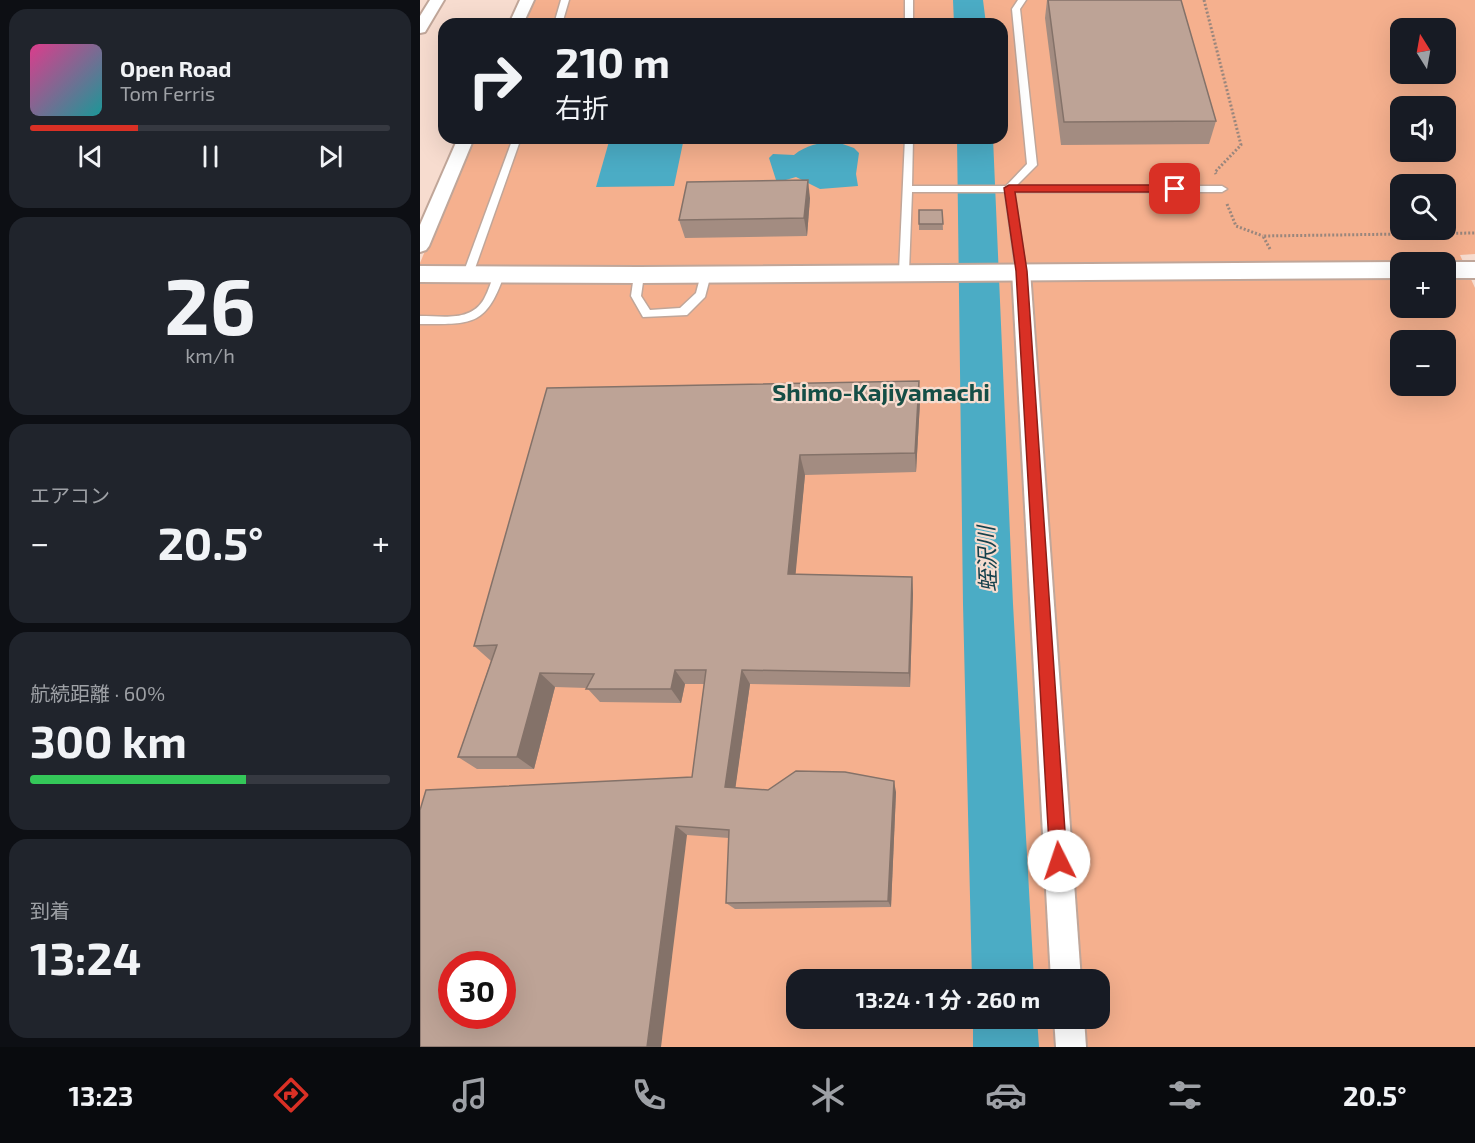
<!DOCTYPE html>
<html lang="ja">
<head>
<meta charset="utf-8">
<style>
	:root { --surface:#171b24; --page:#20242c; --text:#f1f3f6; --muted:#9ea1a6; --line:#363941; --accent:#d93025 }
	body { margin:0; font-family:"Exo 2","Noto Sans JP",sans-serif; background:var(--page); color:var(--text); height:100vh; display:flex; flex-direction:column; font-size:22px; white-space:nowrap }
	* { box-sizing:border-box; margin:0 }
	p { font-size:20px; color:var(--muted) }
	.icon { flex:none; width:33px; height:33px; fill:none; stroke:currentColor; stroke-width:2; stroke-linecap:round; stroke-linejoin:round }
	.map { position:relative; flex:1; overflow:hidden }
	.side { display:flex; flex-direction:column; gap:9px; padding:9px; background:#0d0f14; width:420px }
	.side>* { flex:none }
	.top-card { position:absolute; left:18px; top:18px; width:570px; height:126px; border-radius:18px; box-shadow:0 6px 24px #0002; background:#171b24; color:var(--text); overflow:hidden }
	.needle { width:39px; rotate:349deg }
	.buttons { position:absolute; left:970px; top:18px; display:grid; gap:12px }
	.buttons a { display:grid; place-items:center; width:66px; height:66px; border-radius:12px; background:var(--surface); box-shadow:0 6px 24px #0002; font-size:30px }
	.speed { position:absolute; left:18px; top:951px; display:flex; gap:12px; font-size:30px; font-weight:700; text-align:center }
	.speed>* { display:grid; place-content:center; width:78px; height:78px; border-radius:50%; background:var(--surface); box-shadow:0 6px 24px #0002; line-height:1 }
	.speed .limit { border:9px solid #d22; background:#fff; color:#111 }
	.pin { position:absolute; display:grid; place-items:center; width:51px; height:51px; color:#fff; margin:-26px; border-radius:12px; box-shadow:0 3px 9px #0006 }
	.me { position:absolute; width:66px; margin:-33px; rotate:356deg; stroke-linejoin:round; filter:drop-shadow(0 0 4px #0008) }
	.turn { display:flex; align-items:center; gap:21px; height:126px; padding:0 18px; font-size:27px }
	.turn .icon { width:78px; height:78px; stroke-width:2.5 }
	.turn b { display:block; font-size:42px; line-height:51px }
	.big { font-size:45px; font-weight:700; line-height:1.1 }
	.side .card { flex:1; display:flex; flex-direction:column; justify-content:center; gap:9px; min-width:0; padding:0 21px; border-radius:18px; background:var(--page) }
	.side .dial { align-items:center; gap:0 }
	.dial b { font-size:78px; line-height:1 }
	.song { display:flex; align-items:center; gap:18px }
	.cover { width:72px; height:72px; border-radius:9px; background:linear-gradient(135deg,hsl(330 70% 55%),hsl(180 70% 35%)) }
	.played { height:6px; border-radius:3px; background:linear-gradient(90deg,var(--accent) 30%,var(--line) 30%) }
	.keys { display:flex; justify-content:space-around; direction:ltr }
	.heat { display:flex; justify-content:space-between; align-items:center; font-size:33px; direction:ltr }
	.charge { height:9px; border-radius:4px; background:linear-gradient(90deg,#34c759 60%,var(--line) 0) }
	.trip { position:absolute; left:366px; top:969px; width:324px; height:60px; border-radius:18px; background:var(--surface); box-shadow:0 6px 24px #0002; font-weight:700; line-height:60px; text-align:center }
	.dock { display:flex; height:96px; justify-content:space-around; align-items:center; background:#090b0e; color:var(--muted) }
	.dock .icon { width:42px; height:42px }
	.dock .current { color:var(--accent) }
	.dock b { font-size:27px; color:var(--text) }
	main { display:flex; flex:1; min-height:0 }
	.map>svg:first-child { display:block }
	.green { fill:#f5b08e; fill-rule:evenodd }
	.water { fill:#4bacc5 }
	.lines { fill:none; stroke-linecap:round; stroke-linejoin:round }
	.river { fill:#4bacc5; fill-rule:evenodd }
	.service-casing { stroke:#c0a699; stroke-width:3 }
	.minor-casing { stroke:#c0a699; stroke-width:4 }
	.tertiary-casing { stroke:#c0a699; stroke-width:4 }
	.path { stroke:#99867d; stroke-width:3; stroke-dasharray:2 2; stroke-linecap:butt }
	.service { fill:#fff; fill-rule:evenodd }
	.minor { fill:#fff; fill-rule:evenodd }
	.tertiary { fill:#fff; fill-rule:evenodd }
	.wall { fill:#a38c81 }
	.shaded-wall { fill:#847269 }
	.building { fill:#bda396; stroke:#847269; stroke-width:1.5; fill-rule:evenodd }
	.route { fill:#d93025; stroke:#8d1f18; stroke-width:1.5 }
	.labels { text-anchor:middle; dominant-baseline:central; stroke-width:4.5; stroke-linejoin:round; paint-order:stroke }
	.water-label { font-size:22px; font-style:italic; fill:#15414c; stroke:#f7dccf }
	.quarter-label { font-size:24px; font-weight:bold; fill:#154e46; stroke:#f7dccf }
</style>
</head>
<body>
<main>
<section class="side">
<div class="card">
<div class="song"><i class="cover"></i><div><b>Open Road</b><p>Tom Ferris</p></div></div>
<div class="played"></div>
<div class="keys"><svg class="icon" aria-label="previous" viewBox="0 0 24 24"><path d="M18 5L8 12l10 7zM5 5v14"/></svg><svg class="icon" aria-label="pause" viewBox="0 0 24 24"><path d="M8 5v14M16 5v14"/></svg><svg class="icon" aria-label="next" viewBox="0 0 24 24"><path d="M6 5l10 7-10 7zM19 5v14"/></svg></div>
</div>
<div class="card dial"><b>26</b><p>km/h</p></div>
<div class="card"><p>エアコン</p>
<div class="heat"><a>−</a><b class="big">20.5°</b><a>+</a></div>
</div>
<div class="card"><p>航続距離 · 60%</p><b class="big">300 km</b><div class="charge"></div></div>
<div class="card"><p>到着</p><b class="big">13:24</b></div>
</section>
<div class="map">
<svg width="1055" height="1047" viewBox="0 0 1055 1047">
	<rect width="100%" height="100%" fill="#f7dccf"/>
	<path class="green" d="M109 0H1055V254L1040 255 1055 288V1047H0V263L52 138H582V24H99ZM981 28H1026V74H981ZM981 106H1026V152H981ZM981 184H1026V230H981ZM981 262H1026V308H981ZM981 340H1026V386H981ZM32 964H82V1016H32ZM376 980H680V1018H376Z"/>
	<g class="water">
		<path d="M190 138H264L254 186 176 187Z"/>
		<path d="M414 141 434 148 439 153 436 174 438 186 400 189 376 177 359 182 356 180 349 158 353 154 374 155C386 145 399 143 414 141Z"/>
	</g>
	<g class="lines">
		<g class="river">
			<path d="M533 0H563L566 24H534Z"/>
			<path d="M537 138H573L593 604 614 980H552L543 604Z"/>
			<path d="M553 1018H617L619 1047H553Z"/>
		</g>
		<g class="service-casing">
			<g id="service">
				<path d="M141 0H149L142 24H134Z"/>
				<rect x="485" y="0" width="8" height="24"/>
				<path d="M598 0H606L600 9 617 165 596 186H802L807 189 802 192H594L606 271 601 275 596 271 585 192H492L489 272 484 276 480 274 479 272 485 138H493L492 186H586L607 164 592 9Z"/>
				<path d="M93 138H101L53 274 48 278 44 277 43 274Z"/>
				<path d="M286 270 291 274 285 297 267 315 223 317 211 296 214 275 219 271 224 275 221 296 230 310 260 308 276 293 281 274Z"/>
				<path d="M79 271 84 275C66 327 51 324 0 324V316C23 316 51 322 64 299 69 290 71 281 75 272Z"/>
			</g>
		</g>
		<g class="minor-casing">
			<g id="minor">
				<path d="M10 0H24L5 32 0 33V16Z"/>
				<path d="M100 0H114L103 24H89Z"/>
				<path d="M38 138H54L9 246 6 250 0 252V225Z"/>
				<path d="M601 264 608 266 610 271 661 980H631L592 271 594 266Z"/>
				<path d="M634 1018H664L666 1047H636Z"/>
			</g>
		</g>
		<g class="tertiary-casing">
			<g id="tertiary">
				<path d="M981 262H984H981V278L219 283 0 282V266L219 267Z"/>
				<path d="M1023 262H1055V278H1026V262Z"/>
			</g>
		</g>
		<g class="path">
			<path d="M784 0 821 145 795 172 796 174"/>
			<path d="M807 204 816 226 843 236"/>
			<path d="M850 249 843 236 1055 233"/>
		</g>
		<use href="#service" class="service"/>
		<use href="#minor" class="minor"/>
		<use href="#tertiary" class="tertiary"/>
	</g>
	<g class="wall">
		<path d="M627 0H761L796 121 789 144 641 145 625 18Z"/>
		<path d="M390 198 387 236 265 238 259 220Z"/>
		<path d="M499 210H522L523 230H499Z"/>
		<path d="M127 388 500 402 496 472 385 475 375 574 492 577 493 594 490 687 330 684 315 788 348 790 476 792 471 907 315 909 306 903 309 838 267 835 0 1047 272 777 284 684H265L261 703 180 702 167 688 135 687 114 769H57L38 757 71 661 54 646Z"/>
	</g>
	<g class="shaded-wall">
		<path d="M388 180 390 198 387 236 384 218Z"/>
		<path d="M499 381 500 402 496 472 495 453Z"/>
		<path d="M380 455 385 475 374 591 368 574Z"/>
		<path d="M492 577 493 594 490 687 489 673Z"/>
		<path d="M255 670 265 684 261 703 251 689Z"/>
		<path d="M322 670 330 684 314 798 305 787Z"/>
		<path d="M120 673 135 687 114 769 97 757Z"/>
		<path d="M474 781 476 792 471 907 468 901Z"/>
		<path d="M256 826 267 835 241 1047H227Z"/>
	</g>
	<g class="building">
		<path d="M628 0H761L796 121 644 122Z"/>
		<path d="M388 180 384 218 259 220 267 182Z"/>
		<path d="M499 210H522L523 224H499Z"/>
		<path d="M499 381 495 453 380 455 368 574 492 577 489 673 322 670 305 787 348 790 376 771 425 772 474 781 468 901 306 903 309 830 256 826 227 1047H0V810L6 790 272 777 286 670H255L251 689H166L174 674 120 673 97 757H38L77 645 54 646 127 388ZM32 964H82V1016H32Z"/>
	</g>
	<path class="route" d="M589 185H755L760 189 755 192H595L607 271 647 861 645 867 639 870 633 867 630 861 596 271 584 188Z"/>
	<g class="labels">
		<g class="water-label">
			<text transform="translate(566 559) rotate(-92)">蛭沢川</text>
		</g>
		<g class="quarter-label">
			<text x="461" y="391">Shimo-Kajiyamachi</text>
		</g>
	</g>
</svg>
<div class="buttons">
<a><svg class="needle" viewBox="-14 -14 28 28"><path d="M0-13l5 13h-10z" fill="#e53935"/><path d="M0 13l5-13h-10z" fill="#9ea1a6"/></svg></a>
<a><svg class="icon" aria-label="sound" viewBox="0 0 24 24"><path d="M4 9h4l5-4v14l-5-4H4zM17 9q2 3 0 6"/></svg></a>
<a><svg class="icon" aria-label="search" viewBox="0 0 24 24"><circle cx="10" cy="10" r="6"/><path d="M15 15l6 6"/></svg></a>
<a>+</a>
<a>−</a>
</div>
<div class="speed"><div class="limit">30</div></div>
<div class="pin" style="left:755px;top:189px;background:#d93025"><svg class="icon" aria-label="arrive" viewBox="0 0 24 24"><path d="M6 21V4h12l-3 4 3 4H6"/></svg></div>
<svg class="me" style="left:639px;top:861px" viewBox="-20 -20 40 40"><circle r="19" fill="#fff"/><path d="M0-13L10 11 0 6-10 11z" fill="#d93025"/></svg>
<div class="trip">13:24 · 1 分 · 260 m</div>
<div class="top-card">
<div class="turn"><svg class="icon" aria-label="right" viewBox="0 0 24 24"><path d="M7 20v-9h11M14 6l5 5-5 5"/></svg><div><b>210 m</b>右折</div></div>
</div>
</div>
</main>
<nav class="dock">
<b>13:23</b>
<svg class="icon current" aria-label="directions" viewBox="0 0 24 24"><path d="M12 3l9 9-9 9-9-9zM9 14v-3h6M13 9l2 2-2 2"/></svg>
<svg class="icon" aria-label="music" viewBox="0 0 24 24"><path d="M9 18V5l10-2v13"/><circle cx="6" cy="18" r="3"/><circle cx="16" cy="16" r="3"/></svg>
<svg class="icon" aria-label="phone" viewBox="0 0 24 24"><path d="M5 4h4l2 5-3 2q2 4 5 5l2-3 5 2v4C11 20 4 13 5 4z"/></svg>
<svg class="icon" aria-label="climate" viewBox="0 0 24 24"><path d="M12 3v18M4 7l16 10M4 17L20 7"/></svg>
<svg class="icon" aria-label="car" viewBox="0 0 24 24"><path d="M5 17H2v-5l4-1 3-4h7l3 4 3 1v5h-3M9 17h6M6 11h13"/><circle cx="7" cy="17" r="2"/><circle cx="17" cy="17" r="2"/></svg>
<svg class="icon" aria-label="filters" viewBox="0 0 24 24"><path d="M4 7h16M4 17h16"/><circle cx="9" cy="7" r="2"/><circle cx="15" cy="17" r="2"/></svg>
<b>20.5°</b>
</nav>
</body>
</html>
